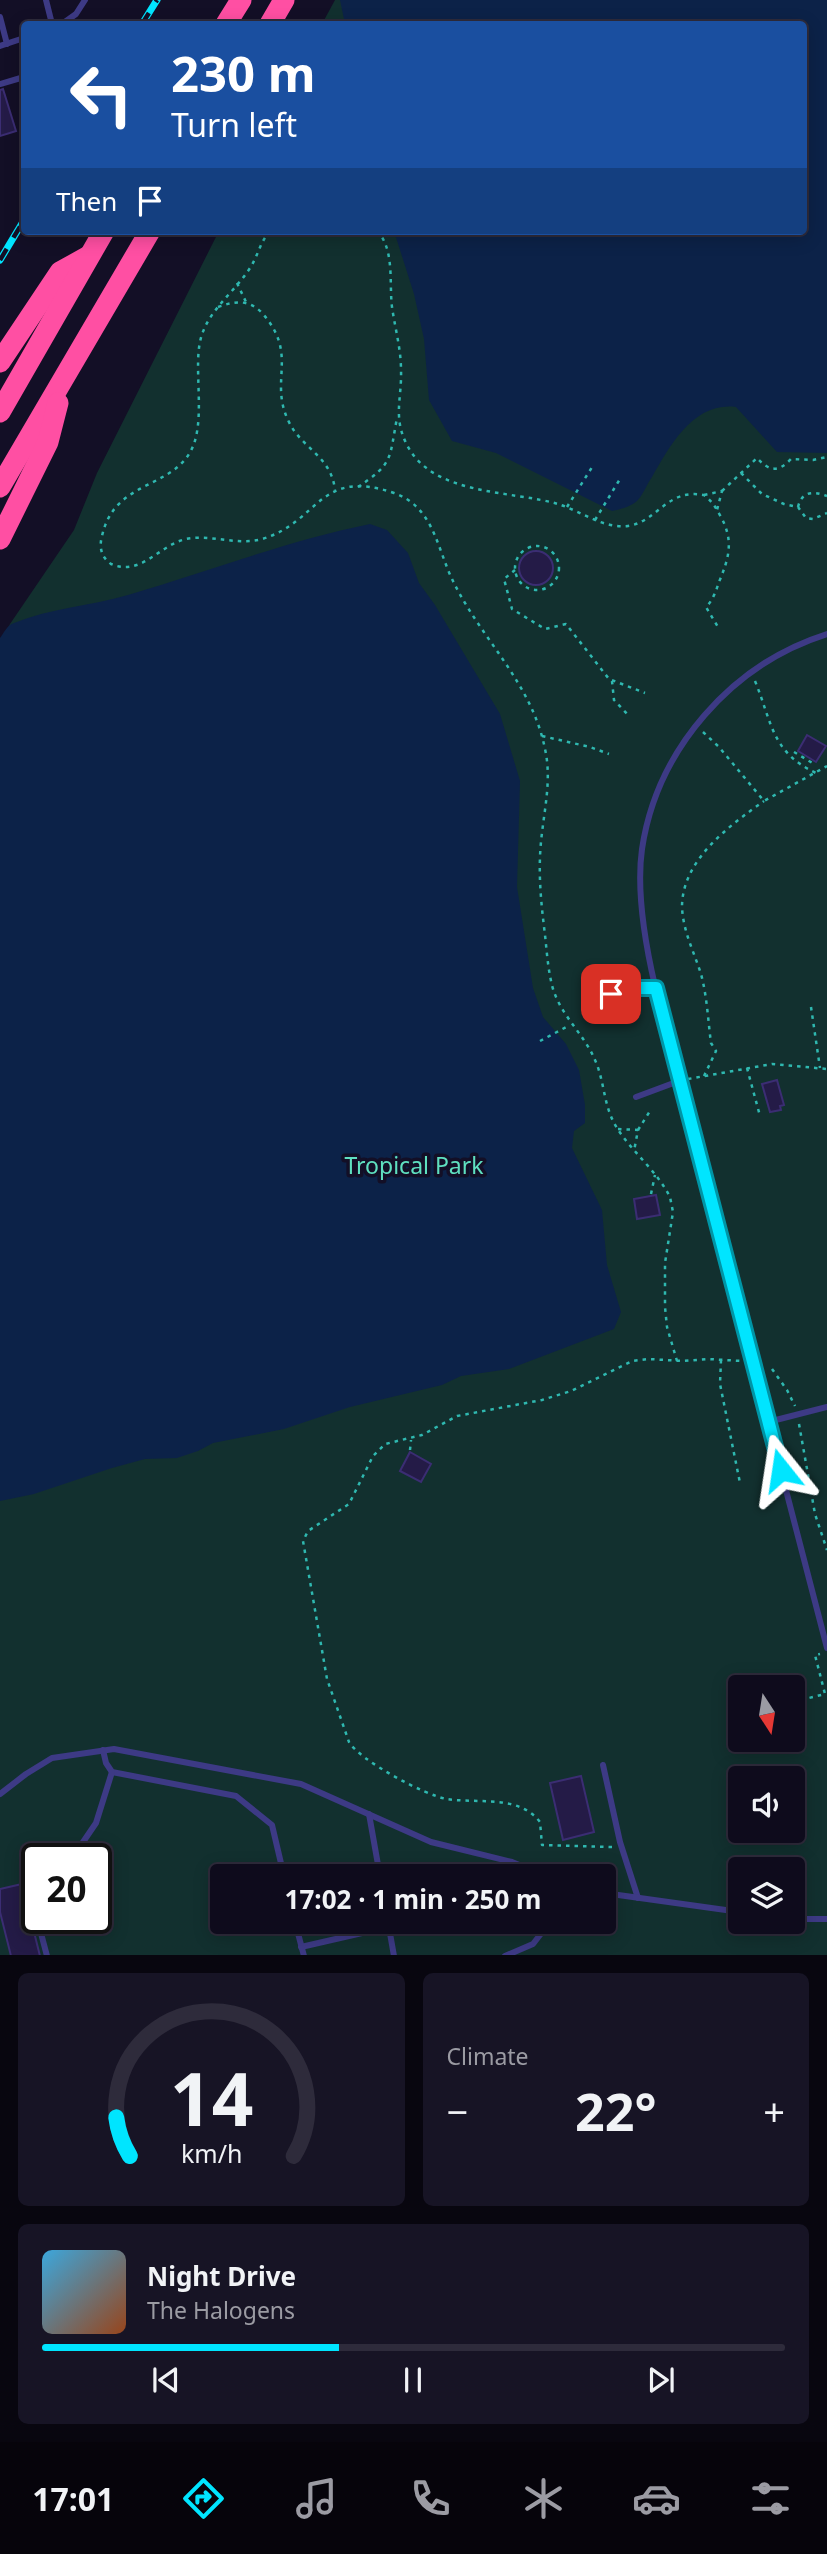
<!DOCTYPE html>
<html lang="en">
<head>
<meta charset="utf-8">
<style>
	:root { --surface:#0e0b1c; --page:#171425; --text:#f1f3f6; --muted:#9b9ba3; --line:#2e2b3b; --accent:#00e5ff }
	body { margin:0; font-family:"Noto Sans",sans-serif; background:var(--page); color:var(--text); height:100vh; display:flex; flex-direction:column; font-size:26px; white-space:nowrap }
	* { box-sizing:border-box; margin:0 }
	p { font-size:23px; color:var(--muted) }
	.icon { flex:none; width:38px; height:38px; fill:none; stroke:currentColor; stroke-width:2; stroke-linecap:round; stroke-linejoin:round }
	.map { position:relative; height:1955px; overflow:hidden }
	.sheet { display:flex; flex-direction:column; gap:18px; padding:18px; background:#08060f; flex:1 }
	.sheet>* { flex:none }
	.top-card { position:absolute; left:21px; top:21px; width:786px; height:214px; border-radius:7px; box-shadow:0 4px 18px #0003,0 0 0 2px var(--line); background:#1a4fa0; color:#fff; overflow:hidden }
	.needle { width:46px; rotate:168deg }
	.tools { position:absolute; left:728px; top:1675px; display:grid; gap:14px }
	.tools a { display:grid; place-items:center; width:77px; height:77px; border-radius:7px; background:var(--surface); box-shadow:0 4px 18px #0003,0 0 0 2px var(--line); font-size:35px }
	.speed { position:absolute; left:21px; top:1843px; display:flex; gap:14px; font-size:35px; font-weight:700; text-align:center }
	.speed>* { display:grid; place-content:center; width:91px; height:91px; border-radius:50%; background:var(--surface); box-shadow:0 4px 18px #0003,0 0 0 2px var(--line); line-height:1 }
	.speed .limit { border:4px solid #111; border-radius:10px; background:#fff; color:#111 }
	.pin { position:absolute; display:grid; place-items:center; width:60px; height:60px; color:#fff; margin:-30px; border-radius:14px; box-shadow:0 4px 10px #0006 }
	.me { position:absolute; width:77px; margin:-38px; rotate:345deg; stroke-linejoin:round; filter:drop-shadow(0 0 5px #0008) }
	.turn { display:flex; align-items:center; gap:24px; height:147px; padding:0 35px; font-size:32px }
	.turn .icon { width:91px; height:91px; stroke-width:2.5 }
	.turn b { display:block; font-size:49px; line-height:60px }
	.then { display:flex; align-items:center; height:66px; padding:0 35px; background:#0003; gap:14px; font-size:26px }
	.big { font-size:52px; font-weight:700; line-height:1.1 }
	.sheet .card { flex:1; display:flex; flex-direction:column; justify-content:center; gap:10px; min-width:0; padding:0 24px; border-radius:10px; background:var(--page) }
	.sheet .dial { align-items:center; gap:0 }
	.dial svg { height:182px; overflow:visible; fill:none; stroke:var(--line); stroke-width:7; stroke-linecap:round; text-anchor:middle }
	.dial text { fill:var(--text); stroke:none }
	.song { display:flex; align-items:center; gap:21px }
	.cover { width:84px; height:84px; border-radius:10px; background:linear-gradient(135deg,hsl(200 70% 55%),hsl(20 70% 35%)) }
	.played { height:7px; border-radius:4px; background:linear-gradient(90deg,var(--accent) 40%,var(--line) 40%) }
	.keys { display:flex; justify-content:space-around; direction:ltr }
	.heat { display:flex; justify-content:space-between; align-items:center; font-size:38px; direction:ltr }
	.sheet .tiles { flex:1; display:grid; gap:18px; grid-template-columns:1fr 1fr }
	.card:last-child { grid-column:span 2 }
	.trip { position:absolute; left:210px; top:1864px; width:406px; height:70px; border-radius:7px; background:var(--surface); box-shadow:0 4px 18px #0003,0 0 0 2px var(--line); font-weight:700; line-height:70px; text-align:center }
	.tab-bar { display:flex; height:112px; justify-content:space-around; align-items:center; background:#06040b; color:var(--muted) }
	.tab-bar .icon { width:49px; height:49px }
	.tab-bar .active { color:var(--accent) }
	.tab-bar b { font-size:32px; color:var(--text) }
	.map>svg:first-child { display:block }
	.green { fill:#12302f; fill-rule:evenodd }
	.water { fill:#0c2248 }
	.building { fill:#241b47; stroke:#3b2d73; stroke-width:2 }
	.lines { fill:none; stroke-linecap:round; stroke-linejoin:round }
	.path { stroke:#2fb8b0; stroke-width:2.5; stroke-dasharray:3.5 5; stroke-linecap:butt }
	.lane { stroke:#3d3a85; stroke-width:6 }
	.highway { stroke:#ff4fa3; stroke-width:21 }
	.rail-casing { stroke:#00e5ff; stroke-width:7 }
	.rail { stroke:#130f26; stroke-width:4.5; stroke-dasharray:13; stroke-linecap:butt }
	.route-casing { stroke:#0095a6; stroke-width:18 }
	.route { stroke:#00e5ff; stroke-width:12 }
	.labels { text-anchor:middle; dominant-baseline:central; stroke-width:7; stroke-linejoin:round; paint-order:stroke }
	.park-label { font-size:23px; fill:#5fe0c0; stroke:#130f26 }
</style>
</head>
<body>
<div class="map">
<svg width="827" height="1956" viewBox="0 0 827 1956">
	<rect width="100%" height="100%" fill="#130f26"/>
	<path class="green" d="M335 0H827V1955H0V643L10 624 74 530 97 473 219 231H803V24H322ZM740 1687H793V1740H740ZM740 1778H793V1830H740ZM37 1858H96V1918H37ZM740 1869H793V1922H740ZM222 1876H604V1922H222Z"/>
	<g class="water">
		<path d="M340 0H827V453L777 452 736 407C693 402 670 446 652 477 647 484 643 495 637 501 630 507 621 509 612 511L496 453 452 441 429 400 424 339 414 294 394 231H803V24H345Z"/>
		<path d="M370 524 387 530 408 553 419 583 435 605 500 714 520 781 517 887 533 988 543 1017 566 1044 579 1070 585 1105V1123L574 1131 572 1148 602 1210 607 1265 621 1312 614 1329 509 1369 461 1376 442 1385 350 1407 284 1429 213 1443 198 1451 177 1458 145 1459 112 1468 34 1494 0 1501V638C4 633 7 625 14 623 51 608 90 606 128 595 209 571 287 541 370 524Z"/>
	</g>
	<g class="building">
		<path d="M3 89 16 131 0 136V90Z"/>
		<circle cx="536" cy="568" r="17"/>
		<path d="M807 735 826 746 816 762 798 751Z"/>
		<path d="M777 1080 784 1105 780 1106 781 1110 770 1112 762 1084Z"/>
		<path d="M656 1195 660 1215 637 1219 634 1199Z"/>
		<path d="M410 1452 431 1464 421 1482 400 1471Z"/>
		<path d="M581 1776 594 1832 563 1840 550 1783Z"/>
		<path d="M22 1884 40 1956H11L0 1912V1889Z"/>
	</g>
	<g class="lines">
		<g class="path">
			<path d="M270 231C260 242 258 256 250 268 232 296 203 313 199 348 195 379 206 428 189 454 167 489 114 482 102 536 99 547 101 557 111 564 141 577 159 545 186 539 211 534 238 546 262 539 320 522 318 467 394 493 434 507 437 549 453 581 481 639 532 683 545 749 552 780 544 810 541 842 538 873 541 903 545 935 547 953 548 971 553 989 562 1017 584 1034 595 1060 605 1082 603 1106 617 1128 632 1152 657 1171 670 1197L673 1212 665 1263V1307L667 1327 677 1361"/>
			<path d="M304 231H326"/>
			<path d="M377 231C395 249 389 284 392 307 395 328 401 349 401 370 402 398 393 416 406 443 431 496 510 490 558 504 581 511 603 529 628 526 657 522 667 488 704 495 712 501 716 508 721 517 734 541 729 558 719 582 716 591 713 600 706 607L718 627"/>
			<path d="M237 283 246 302"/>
			<path d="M218 307C235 301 249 299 262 313 299 354 269 380 288 420 301 449 331 455 335 490"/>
			<path d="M741 473 762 494 784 504 798 507 806 518 813 519 827 513"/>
			<path d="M358 487C394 463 389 459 397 418"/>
			<path d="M722 491 757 458C769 471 778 473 791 459L813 460 827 457"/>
			<path d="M704 495 722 491 717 510"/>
			<path d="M567 507 594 464"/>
			<path d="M798 507C802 491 813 491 827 496"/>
			<path d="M595 520 620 479"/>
			<circle cx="537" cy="568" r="22"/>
			<path d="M515 570 504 579 512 609 545 629 566 624 609 679 645 693"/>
			<path d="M612 681 614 700 630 717"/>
			<path d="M755 681C772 722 771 752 816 773"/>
			<path d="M703 732 719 747 764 801 827 766"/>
			<path d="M542 736 590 747 609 754"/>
			<path d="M794 752 814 764"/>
			<path d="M811 1007 820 1068"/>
			<path d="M540 1041 570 1025"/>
			<path d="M747 1068 760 1116"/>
			<path d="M704 1076 716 1051 711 1043C708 1020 707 996 701 974 694 952 683 931 682 907 682 860 729 826 764 801"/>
			<path d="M688 1079 772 1064 827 1069"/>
			<path d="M618 1129 638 1130 634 1151"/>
			<path d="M638 1130 650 1111"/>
			<path d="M651 1194 655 1175"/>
			<path d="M721 1360 720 1384 740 1483"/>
			<path d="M772 1369 787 1390 795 1406"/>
			<path d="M799 1424 815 1514 827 1550"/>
			<path d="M410 1450 411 1440"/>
			<path d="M801 1701 806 1722"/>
			<path d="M793 1702 825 1694 815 1655 820 1654"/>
			<path d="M612 1847 542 1845 540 1822C518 1794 478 1804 447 1799 426 1796 359 1760 349 1742L327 1679 303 1541 308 1531 349 1504 373 1456 385 1444 422 1435 457 1416 542 1400 571 1391 632 1361 648 1359 683 1361 708 1359 742 1361"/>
		</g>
		<g class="lane">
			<path d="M46 0 52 24"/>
			<path d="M0 17 7 44"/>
			<path d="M62 24 76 14 85 0"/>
			<path d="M0 46 24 38"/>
			<path d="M0 84 24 77"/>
			<path d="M827 634C732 664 657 749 642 849 636 892 645 943 655 986L827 1648"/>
			<path d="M598 997 655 986"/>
			<path d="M636 1097 679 1081"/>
			<path d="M768 1422 827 1407"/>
			<path d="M103 1750 106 1763 112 1772 236 1796 272 1825 284 1876"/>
			<path d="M603 1765 620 1842 638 1898"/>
			<path d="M0 1794 26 1774 52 1758 114 1749 301 1784 431 1842 512 1862 546 1876"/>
			<path d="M369 1814 380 1876"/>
			<path d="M38 1858 79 1848 96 1823 112 1772"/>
			<path d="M37 1860C21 1872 33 1900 37 1917"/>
			<path d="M604 1893 740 1912"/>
			<path d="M37 1918 47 1956"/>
			<path d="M793 1919H827"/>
			<path d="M295 1922 304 1956"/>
			<path d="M388 1922 394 1956"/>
			<path d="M301 1947 410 1922"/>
			<path d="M505 1956 533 1944 550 1922"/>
		</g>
		<g class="highway">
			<path d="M226 24 241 0"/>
			<path d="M270 24 284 0"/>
			<path d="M0 362 60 272 87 257"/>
			<path d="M0 412 104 231"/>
			<path d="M0 487 150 231"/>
			<path d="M0 539 48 442 58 403"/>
		</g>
		<g class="rail-casing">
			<g id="rail">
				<path d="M142 24 157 0"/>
				<path d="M0 260 24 220"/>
			</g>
		</g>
		<use href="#rail" class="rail"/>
	</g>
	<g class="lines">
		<g class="route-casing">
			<path id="route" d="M611 994 639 988H656L781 1470"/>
		</g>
		<use href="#route" class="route"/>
	</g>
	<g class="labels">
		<g class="park-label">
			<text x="414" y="1165">Tropical Park</text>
		</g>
	</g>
</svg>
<div class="tools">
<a><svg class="needle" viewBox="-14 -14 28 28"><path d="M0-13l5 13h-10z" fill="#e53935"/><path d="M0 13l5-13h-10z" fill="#9b9ba3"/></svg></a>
<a><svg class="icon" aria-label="sound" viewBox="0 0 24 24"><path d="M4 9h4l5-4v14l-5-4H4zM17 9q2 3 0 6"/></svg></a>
<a><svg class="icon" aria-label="layers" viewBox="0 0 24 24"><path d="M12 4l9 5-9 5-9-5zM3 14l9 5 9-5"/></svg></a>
</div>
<div class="speed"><div class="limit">20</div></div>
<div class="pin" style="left:611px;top:994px;background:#d93025"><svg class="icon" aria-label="arrive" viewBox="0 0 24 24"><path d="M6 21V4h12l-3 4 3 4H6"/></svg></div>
<svg class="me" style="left:781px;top:1470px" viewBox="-20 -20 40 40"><path d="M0-17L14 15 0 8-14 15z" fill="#00e5ff" stroke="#fff" stroke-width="4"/></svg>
<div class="trip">17:02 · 1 min · 250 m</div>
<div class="top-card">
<div class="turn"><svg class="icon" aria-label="left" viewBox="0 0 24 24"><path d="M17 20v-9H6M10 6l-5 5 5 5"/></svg><div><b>230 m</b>Turn left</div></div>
<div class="then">Then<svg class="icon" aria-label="arrive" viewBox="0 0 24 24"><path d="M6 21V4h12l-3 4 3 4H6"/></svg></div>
</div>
</div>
<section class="sheet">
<div class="tiles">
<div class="card dial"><svg viewBox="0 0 100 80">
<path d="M14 69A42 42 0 1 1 86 69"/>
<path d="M14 69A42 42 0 0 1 8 52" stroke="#00e5ff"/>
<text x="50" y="56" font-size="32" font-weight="700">14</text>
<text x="50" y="72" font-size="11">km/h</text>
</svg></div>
<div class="card"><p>Climate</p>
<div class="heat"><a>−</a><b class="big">22°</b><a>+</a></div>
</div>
<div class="card">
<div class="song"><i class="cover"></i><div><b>Night Drive</b><p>The Halogens</p></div></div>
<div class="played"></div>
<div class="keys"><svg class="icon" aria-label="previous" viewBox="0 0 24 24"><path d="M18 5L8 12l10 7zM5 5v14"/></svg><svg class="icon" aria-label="pause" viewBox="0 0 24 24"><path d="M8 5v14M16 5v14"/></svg><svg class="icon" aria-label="next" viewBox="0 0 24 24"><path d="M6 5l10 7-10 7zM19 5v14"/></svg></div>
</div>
</div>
</section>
<nav class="tab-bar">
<b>17:01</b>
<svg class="icon active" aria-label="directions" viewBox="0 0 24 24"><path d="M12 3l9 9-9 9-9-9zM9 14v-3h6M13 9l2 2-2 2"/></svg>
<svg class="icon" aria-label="music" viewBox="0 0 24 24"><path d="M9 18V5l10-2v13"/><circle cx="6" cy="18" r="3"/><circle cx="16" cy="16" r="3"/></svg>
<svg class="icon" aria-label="phone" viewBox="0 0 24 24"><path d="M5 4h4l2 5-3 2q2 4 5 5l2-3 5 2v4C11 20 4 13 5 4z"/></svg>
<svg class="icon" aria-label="climate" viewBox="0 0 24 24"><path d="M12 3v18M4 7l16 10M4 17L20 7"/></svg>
<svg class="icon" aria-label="car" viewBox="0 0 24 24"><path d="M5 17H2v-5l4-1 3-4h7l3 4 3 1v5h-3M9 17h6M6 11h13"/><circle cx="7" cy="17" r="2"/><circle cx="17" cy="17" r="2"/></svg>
<svg class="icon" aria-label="filters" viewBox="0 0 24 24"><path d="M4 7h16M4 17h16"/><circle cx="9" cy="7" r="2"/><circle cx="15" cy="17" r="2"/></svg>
</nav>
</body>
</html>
